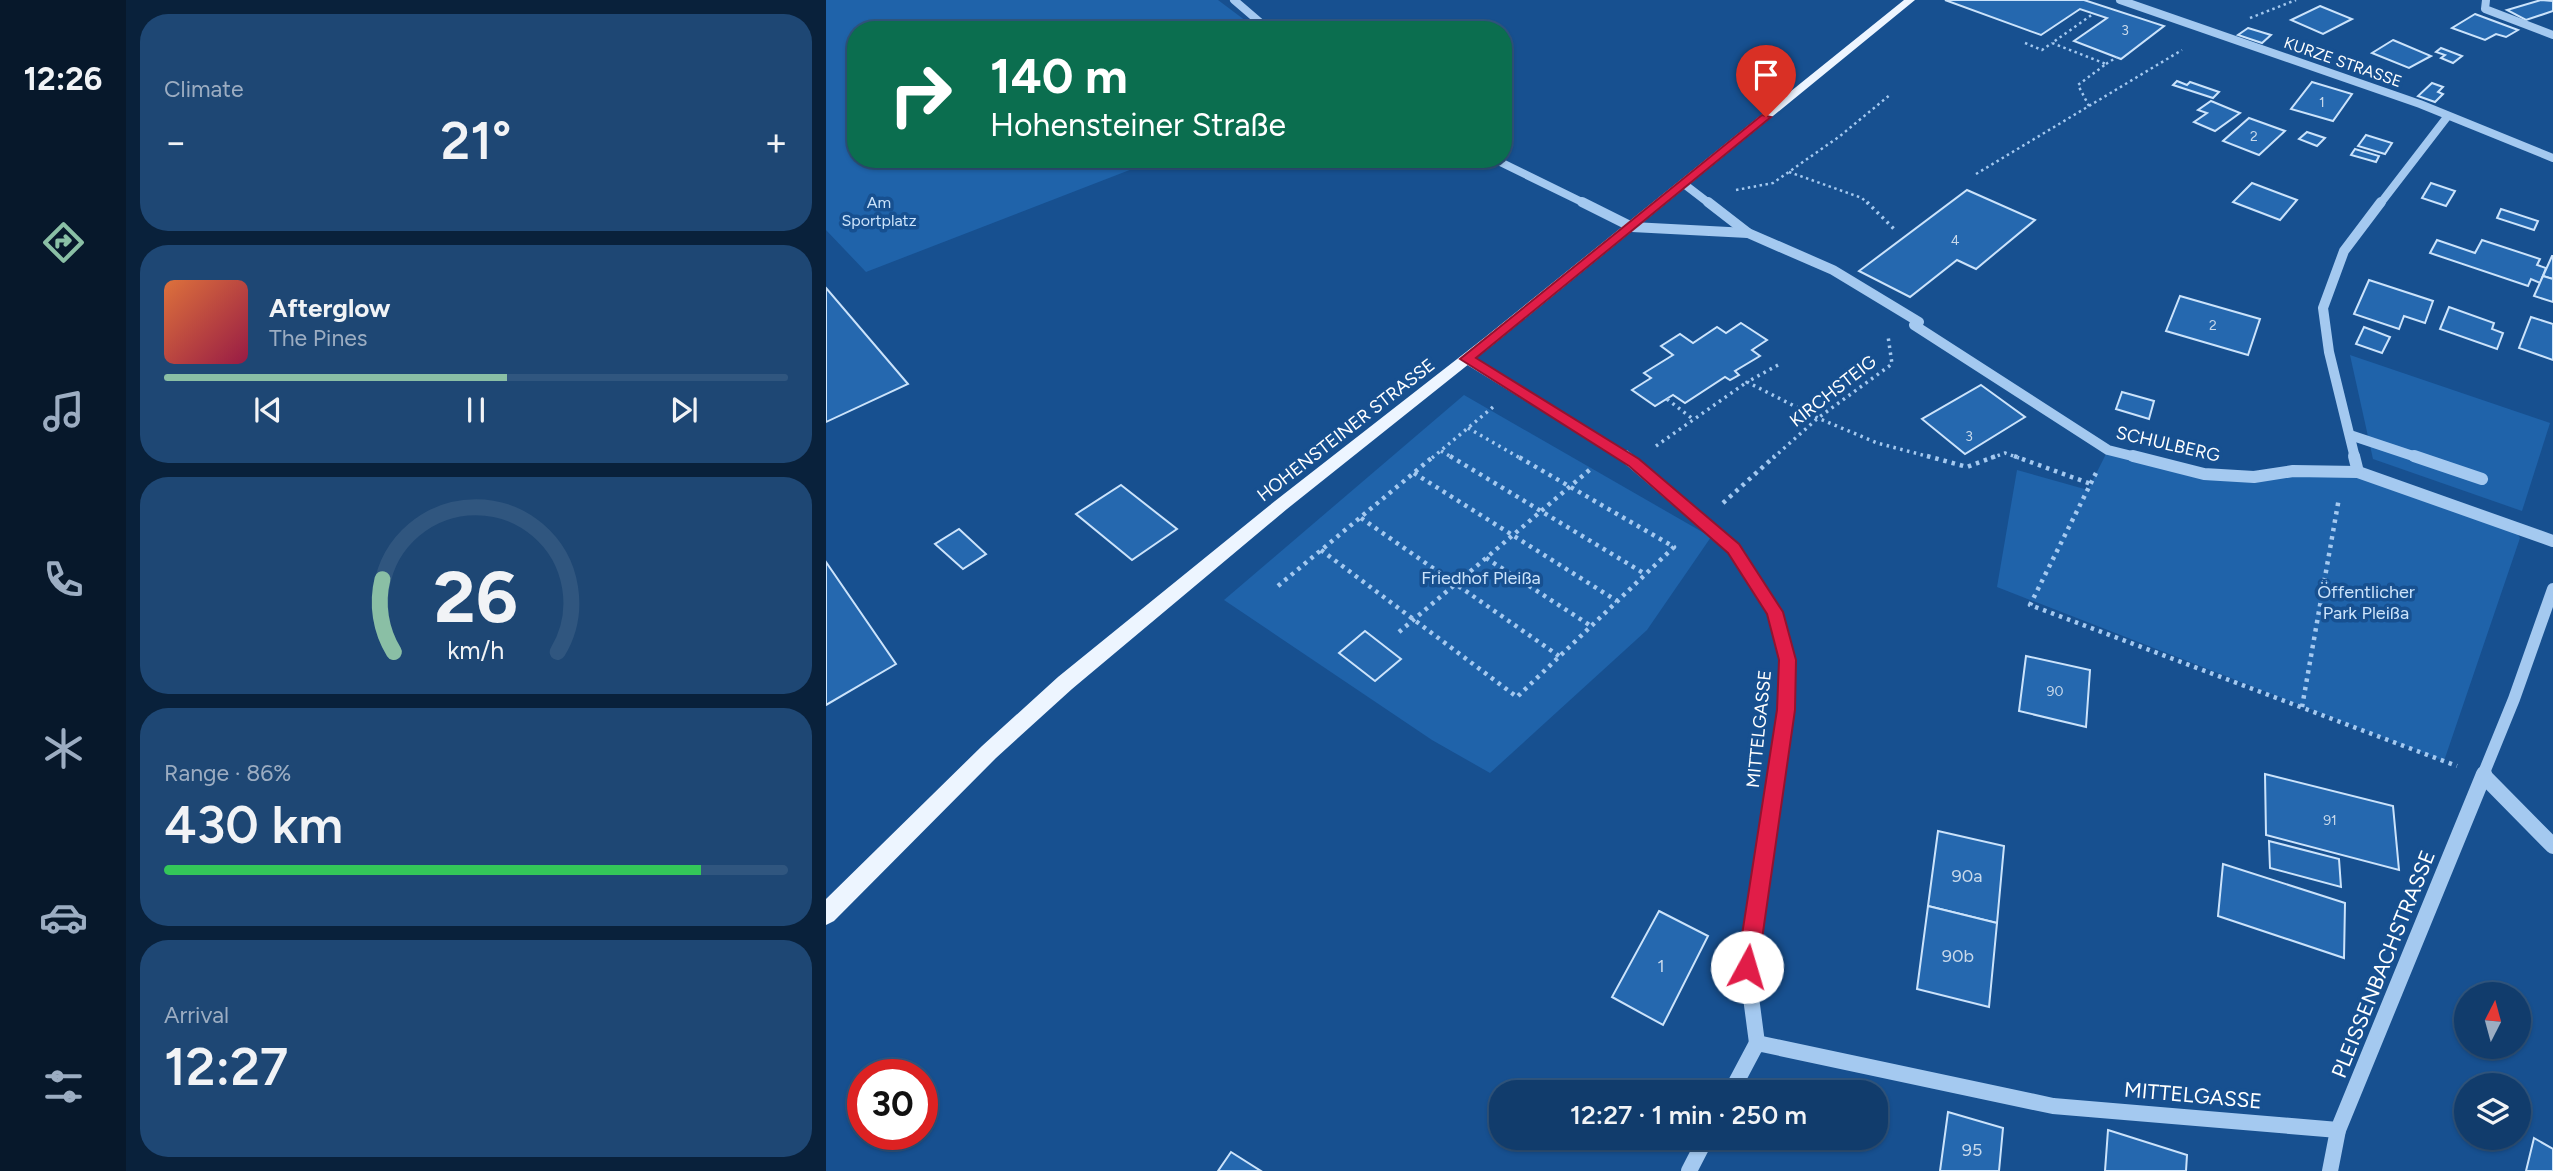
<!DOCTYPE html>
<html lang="en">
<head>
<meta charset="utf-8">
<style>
	:root { --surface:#113c6c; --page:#1e4774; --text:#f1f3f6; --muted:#9cadc2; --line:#30567f; --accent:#8abfa5 }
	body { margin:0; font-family:Figtree,sans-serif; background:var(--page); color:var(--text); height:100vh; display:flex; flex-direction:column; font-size:26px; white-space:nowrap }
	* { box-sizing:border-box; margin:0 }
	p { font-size:23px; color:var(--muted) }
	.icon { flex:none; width:38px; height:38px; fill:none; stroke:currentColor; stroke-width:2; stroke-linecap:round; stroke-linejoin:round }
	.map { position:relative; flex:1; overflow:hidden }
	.details { display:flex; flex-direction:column; gap:14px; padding:14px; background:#09213b; width:700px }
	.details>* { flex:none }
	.guide { position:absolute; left:21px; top:21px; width:665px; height:147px; border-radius:28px; box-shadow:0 2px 5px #0004,0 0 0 2px var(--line); background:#0b6e4f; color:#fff; overflow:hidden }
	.needle { width:46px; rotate:6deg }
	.fabs { position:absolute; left:1628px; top:982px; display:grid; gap:14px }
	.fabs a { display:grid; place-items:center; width:77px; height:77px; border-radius:50%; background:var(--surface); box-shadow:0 2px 5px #0004,0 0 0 2px var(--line); font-size:35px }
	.speed { position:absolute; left:21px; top:1059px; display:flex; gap:14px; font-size:35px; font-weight:700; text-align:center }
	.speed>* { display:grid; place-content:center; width:91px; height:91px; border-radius:50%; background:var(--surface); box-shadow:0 2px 5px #0004,0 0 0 2px var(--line); line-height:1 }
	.speed .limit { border:10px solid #d22; background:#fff; color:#111 }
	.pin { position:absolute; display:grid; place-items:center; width:60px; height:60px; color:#fff; margin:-72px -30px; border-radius:50% 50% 50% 0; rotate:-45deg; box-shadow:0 0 7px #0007 }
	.pin .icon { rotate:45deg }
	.me { position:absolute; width:77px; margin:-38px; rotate:6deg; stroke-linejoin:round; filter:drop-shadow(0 0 5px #0008) }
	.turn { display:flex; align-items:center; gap:24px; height:147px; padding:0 28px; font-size:32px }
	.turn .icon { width:91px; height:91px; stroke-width:2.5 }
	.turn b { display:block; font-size:49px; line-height:60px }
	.big { font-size:52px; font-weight:600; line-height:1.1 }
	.details .widget { flex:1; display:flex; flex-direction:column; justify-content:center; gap:10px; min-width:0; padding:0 24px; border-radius:28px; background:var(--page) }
	.details .dial { align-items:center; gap:0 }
	.dial svg { height:182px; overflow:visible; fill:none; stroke:var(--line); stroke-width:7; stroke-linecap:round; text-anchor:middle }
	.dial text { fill:var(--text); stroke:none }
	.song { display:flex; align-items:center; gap:21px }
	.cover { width:84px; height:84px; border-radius:10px; background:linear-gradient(135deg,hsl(20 70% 55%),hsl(340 70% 35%)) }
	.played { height:7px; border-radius:4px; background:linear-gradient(90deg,var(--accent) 55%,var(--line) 55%) }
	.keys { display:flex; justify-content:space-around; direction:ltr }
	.heat { display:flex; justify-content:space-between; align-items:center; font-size:38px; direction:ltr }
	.charge { height:10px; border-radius:5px; background:linear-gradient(90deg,#34c759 86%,var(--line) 0) }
	.trip { position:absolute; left:663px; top:1080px; width:399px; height:70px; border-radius:28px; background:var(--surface); box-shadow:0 2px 5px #0004,0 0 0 2px var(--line); font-weight:600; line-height:70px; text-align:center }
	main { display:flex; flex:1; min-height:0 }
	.menu { display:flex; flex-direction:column; width:126px; justify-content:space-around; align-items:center; background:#07182b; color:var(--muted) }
	.menu .icon { width:49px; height:49px }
	.menu .on { color:var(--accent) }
	.menu b { font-size:32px; color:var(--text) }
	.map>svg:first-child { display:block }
	.green { fill:#1f63aa }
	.building { fill:#2568af; stroke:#cbe3fb; stroke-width:2 }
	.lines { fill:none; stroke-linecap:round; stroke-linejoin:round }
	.path-far2 { stroke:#a4c9f0; stroke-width:2.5; stroke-dasharray:2.5 3.5; stroke-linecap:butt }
	.path-far1 { stroke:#a4c9f0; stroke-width:3.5; stroke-dasharray:2.5 4.5; stroke-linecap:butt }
	.path { stroke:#a4c9f0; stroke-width:4.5; stroke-dasharray:3.5 5; stroke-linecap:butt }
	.minor-far3 { stroke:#a4c9f0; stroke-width:8 }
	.minor-far2 { stroke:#a4c9f0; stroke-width:10 }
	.minor-far1 { stroke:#a4c9f0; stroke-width:12 }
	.minor { stroke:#a4c9f0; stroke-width:16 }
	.major { fill:#edf5ff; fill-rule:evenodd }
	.route { fill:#e11d48; stroke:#92132f; stroke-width:2 }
	.labels { text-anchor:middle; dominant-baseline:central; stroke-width:7; stroke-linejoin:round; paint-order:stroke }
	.number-label { font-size:14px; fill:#c8d9eb }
	.far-street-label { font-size:16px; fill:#fff; stroke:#175090 }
	.far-park-label { font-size:16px; fill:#cbe3fb; stroke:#175090 }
	.street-label { font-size:18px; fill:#fff; stroke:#175090 }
	.park-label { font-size:18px; fill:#cbe3fb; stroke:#175090 }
	.near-number-label { font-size:18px; fill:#c8d9eb }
	.near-street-label { font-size:21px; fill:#fff; stroke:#175090 }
</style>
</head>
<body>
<main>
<nav class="menu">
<b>12:26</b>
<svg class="icon on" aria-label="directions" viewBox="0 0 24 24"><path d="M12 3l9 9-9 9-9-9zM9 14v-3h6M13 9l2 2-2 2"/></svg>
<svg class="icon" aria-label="music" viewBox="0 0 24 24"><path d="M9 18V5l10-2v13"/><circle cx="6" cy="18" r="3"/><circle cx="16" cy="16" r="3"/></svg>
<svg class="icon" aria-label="phone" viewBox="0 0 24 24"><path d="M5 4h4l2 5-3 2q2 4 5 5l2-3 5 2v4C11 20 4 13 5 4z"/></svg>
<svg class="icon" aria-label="climate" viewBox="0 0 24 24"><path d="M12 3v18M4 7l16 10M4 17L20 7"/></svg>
<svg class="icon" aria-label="car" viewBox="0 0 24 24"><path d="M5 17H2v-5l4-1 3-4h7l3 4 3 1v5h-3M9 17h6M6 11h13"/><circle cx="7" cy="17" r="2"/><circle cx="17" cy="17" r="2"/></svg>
<svg class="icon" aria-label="filters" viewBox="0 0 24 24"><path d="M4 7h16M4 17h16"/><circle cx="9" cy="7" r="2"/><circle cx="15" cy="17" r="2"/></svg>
</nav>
<section class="details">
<div class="widget"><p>Climate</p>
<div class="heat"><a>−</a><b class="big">21°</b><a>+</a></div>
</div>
<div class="widget">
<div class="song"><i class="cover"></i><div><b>Afterglow</b><p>The Pines</p></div></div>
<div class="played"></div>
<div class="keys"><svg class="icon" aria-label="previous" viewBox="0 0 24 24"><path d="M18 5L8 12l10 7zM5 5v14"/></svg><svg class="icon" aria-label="pause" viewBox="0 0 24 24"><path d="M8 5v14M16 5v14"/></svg><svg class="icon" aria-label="next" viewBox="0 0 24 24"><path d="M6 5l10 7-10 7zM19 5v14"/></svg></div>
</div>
<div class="widget dial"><svg viewBox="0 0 100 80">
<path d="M14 69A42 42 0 1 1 86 69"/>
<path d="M14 69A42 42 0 0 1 9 37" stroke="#8abfa5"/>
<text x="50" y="56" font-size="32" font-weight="700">26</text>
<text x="50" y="72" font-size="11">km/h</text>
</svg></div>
<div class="widget"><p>Range · 86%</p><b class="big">430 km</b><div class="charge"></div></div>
<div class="widget"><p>Arrival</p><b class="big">12:27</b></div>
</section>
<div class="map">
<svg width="1727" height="1171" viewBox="0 0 1727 1171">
	<rect width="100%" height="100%" fill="#175090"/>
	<g class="green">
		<path d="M0 0H392L432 30H30V159H332L40 272 0 230Z"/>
		<path d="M1524 355 1724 423 1696 511 1547 459Z"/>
		<path d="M638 395 885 537 821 630 664 773 606 740 398 600Z"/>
		<path d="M1282 450 1410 476 1518 470 1687 527 1694 538 1618 761 1171 587 1191 470 1262 490Z"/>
	</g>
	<g class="building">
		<path d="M1119 0H1258L1338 26 1295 59 1248 41 1281 18 1254 9 1215 35Z"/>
		<path d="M1715 0 1727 1V11L1700 20 1681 10Z"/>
		<path d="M1494 6 1526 19 1497 34 1465 20Z"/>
		<path d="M1649 14 1692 30 1680 37 1670 34 1659 40 1626 28Z"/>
		<path d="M1422 28 1445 35 1436 43 1412 35Z"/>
		<path d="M1567 40 1605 56 1583 68 1546 53Z"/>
		<path d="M1615 48 1636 56 1627 63 1615 58 1619 55 1610 52Z"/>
		<path d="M1351 81 1361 85 1364 82 1393 92 1387 98 1347 85Z"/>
		<path d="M1486 82 1526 94 1507 121 1465 109Z"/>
		<path d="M1606 83 1617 87 1612 92 1617 94 1609 102 1592 96Z"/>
		<path d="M1385 101 1414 113 1389 131 1368 122 1381 113 1372 110Z"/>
		<path d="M1423 118 1459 131 1433 155 1397 141Z"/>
		<path d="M1481 132 1499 138 1491 146 1473 139Z"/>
		<path d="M1540 135 1566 143 1559 154 1532 146Z"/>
		<path d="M1529 149 1553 156 1550 162 1525 155Z"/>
		<path d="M1426 183 1471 200 1454 220 1407 202Z"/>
		<path d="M1605 183 1629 191 1620 206 1596 198Z"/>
		<path d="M1141 190 1209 220 1150 269 1131 260 1084 297 1033 271Z"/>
		<path d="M1675 209 1712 221 1708 230 1671 218Z"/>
		<path d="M1611 240 1649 253 1656 240 1714 259 1711 265 1720 268 1714 283 1705 279 1702 286 1604 253Z"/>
		<path d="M1726 256H1727V279L1717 276Z"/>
		<path d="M1717 276 1727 279V302L1708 296Z"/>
		<path d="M1543 280 1607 301 1599 323 1578 316 1573 329 1528 314Z"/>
		<path d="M0 288 82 384 0 422Z"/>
		<path d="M1354 296 1434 319 1422 355 1340 331Z"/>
		<path d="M1623 307 1668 323 1666 329 1677 333 1671 349 1614 329Z"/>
		<path d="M1705 317 1727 324V360L1693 348Z"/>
		<path d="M915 323 941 340 926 350 934 356 909 371 913 375 904 380 899 377 859 403 847 395 829 406 806 390 825 378 818 373 847 355 835 346 854 334 867 343 891 327 900 333Z"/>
		<path d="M1538 327 1564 337 1556 353 1530 344Z"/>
		<path d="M1155 385 1199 417 1139 454 1096 419Z"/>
		<path d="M1296 392 1328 401 1323 419 1290 409Z"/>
		<path d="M295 485 351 529 306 560 250 514Z"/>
		<path d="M133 529 160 554 137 569 109 544Z"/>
		<path d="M0 562 70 664 0 705Z"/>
		<path d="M539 631 575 659 549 681 513 653Z"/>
		<path d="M1200 656 1264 670 1260 727 1193 711Z"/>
		<path d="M1439 774 1567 806 1573 870 1440 835Z"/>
		<path d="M1112 831 1178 846 1171 923 1102 906Z"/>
		<path d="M1443 841 1513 859 1515 887 1444 868Z"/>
		<path d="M1397 864 1519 903 1518 958 1392 916Z"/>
		<path d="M1102 906 1171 923 1163 1007 1091 989Z"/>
		<path d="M833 911 882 936 837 1025 786 997Z"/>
		<path d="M1122 1112 1177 1128 1173 1171H1114Z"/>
		<path d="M1282 1130 1361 1155 1360 1171H1279Z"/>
		<path d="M1708 1138 1727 1149V1171H1700Z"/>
		<path d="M405 1152 435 1171H392Z"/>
	</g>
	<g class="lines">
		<g class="path-far2">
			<path d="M1424 18 1470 0"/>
			<path d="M1199 43 1216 50 1226 43"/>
			<path d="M1280 64 1291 57"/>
			<path d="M1263 106 1252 85 1280 64 1226 43 1267 14"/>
			<path d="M963 172 1036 198 1042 204"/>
			<path d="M1150 174 1356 50"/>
			<path d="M910 190 947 183 1014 136 1065 94"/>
		</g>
		<g class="path-far1">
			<path d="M1041 202 1068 229"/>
			<path d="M952 365 921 382 992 418 1051 443 1108 458"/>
			<path d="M841 399 868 420"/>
			<path d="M642 428 694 458"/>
			<path d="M830 446 921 382"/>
			<path d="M615 451 627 458"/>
			<path d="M606 458 667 407"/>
			<path d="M947 458 992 418 1066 364 1062 336"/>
			<path d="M1165 458 1179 453 1193 458"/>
		</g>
		<g class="path">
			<path d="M624 456 819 574"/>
			<path d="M1101 456 1141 467 1170 456"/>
			<path d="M1188 456 1265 484"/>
			<path d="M588 473 791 601"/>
			<path d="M1270 473 1204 605 1631 766"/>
			<path d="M897 503 949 456"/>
			<path d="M535 518 733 656"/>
			<path d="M495 550 691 697 848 547 691 456"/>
			<path d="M660 558 765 626"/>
			<path d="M452 586 608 456"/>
			<path d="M573 632 767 467"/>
			<path d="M1476 707 1513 498"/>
		</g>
		<g class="minor-far3">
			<path d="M408 0 443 30"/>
			<path d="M1294 0 1594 104 1727 158"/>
			<path d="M1660 0 1659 9 1727 35"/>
			<path d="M668 159 760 204"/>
			<path d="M858 184 884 204"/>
			<path d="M1554 204 1621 117"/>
		</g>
		<g class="minor-far2">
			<path d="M756 202 806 227 922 233"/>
			<path d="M882 202 922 233 1007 270 1093 322 1088 325 1282 450 1314 458"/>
			<path d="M641 359 802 458"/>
			<path d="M1524 435 1593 458"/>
			<path d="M1529 458 1503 352 1497 308 1518 251 1555 202"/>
		</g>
		<g class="minor-far1">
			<path d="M799 456 907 549 948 612 961 660 960 710 950 775"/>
			<path d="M1307 456 1378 474 1428 477 1467 471 1532 472 1727 541"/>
			<path d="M1528 456 1532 472"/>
			<path d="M1588 456 1656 479"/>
			<path d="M1657 775 1688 699 1727 589"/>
		</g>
		<g class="minor">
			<path d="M1658 776 1727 846"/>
			<path d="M931 1043 921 967 950 774"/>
			<path d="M905 1092 931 1043 1227 1106 1512 1130"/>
			<path d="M863 1171 880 1138"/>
			<path d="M1504 1171 1512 1130 1658 774"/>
		</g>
		<path class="major" d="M1078 0H1089L668 344 461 509 246 689 170 758 8 921 0 925V899L156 746 232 677 449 501 658 338Z"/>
	</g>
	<path class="route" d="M936 115 945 117 650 358 813 459 913 544 957 612 970 660 969 710 932 967 929 974 921 977 914 974 911 967 951 710 953 660 941 614 902 553 803 466 634 359Z"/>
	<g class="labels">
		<g class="number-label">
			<text x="1299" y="30">3</text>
			<text x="1496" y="102">1</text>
			<text x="1428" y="136">2</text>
			<text x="1129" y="240">4</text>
			<text x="1387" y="325">2</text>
			<text x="1143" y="436">3</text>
			<text x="1229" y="691">90</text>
			<text x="1504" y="820">91</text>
		</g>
		<g class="far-street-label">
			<text transform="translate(1517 62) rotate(19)">KURZE STRASSE</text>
		</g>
		<g class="far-park-label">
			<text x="53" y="202">Am<tspan x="53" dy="18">Sportplatz</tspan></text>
		</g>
		<g class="street-label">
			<text transform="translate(1007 391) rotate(-38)">KIRCHSTEIG</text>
			<text transform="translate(520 430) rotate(-38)">HOHENSTEINER STRASSE</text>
			<text transform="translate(1342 444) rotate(13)">SCHULBERG</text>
			<text transform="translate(933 729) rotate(-84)">MITTELGASSE</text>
		</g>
		<g class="park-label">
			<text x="655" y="578">Friedhof Pleißa</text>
			<text x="1540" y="592">Öffentlicher<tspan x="1540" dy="21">Park Pleißa</tspan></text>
		</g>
		<g class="near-number-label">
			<text x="1141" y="876">90a</text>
			<text x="1132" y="956">90b</text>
			<text x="835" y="966">1</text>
			<text x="1146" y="1150">95</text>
		</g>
		<g class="near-street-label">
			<text transform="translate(1557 964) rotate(-68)">PLEISSENBACHSTRASSE</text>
			<text transform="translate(1367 1095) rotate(5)">MITTELGASSE</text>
		</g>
	</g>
</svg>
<div class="fabs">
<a><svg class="needle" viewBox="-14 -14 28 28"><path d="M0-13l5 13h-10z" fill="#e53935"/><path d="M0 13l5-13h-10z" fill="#9cadc2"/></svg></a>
<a><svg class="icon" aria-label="layers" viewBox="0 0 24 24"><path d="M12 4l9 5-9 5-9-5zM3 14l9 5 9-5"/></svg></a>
</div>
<div class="speed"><div class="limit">30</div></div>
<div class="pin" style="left:940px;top:117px;background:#d93025"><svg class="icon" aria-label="arrive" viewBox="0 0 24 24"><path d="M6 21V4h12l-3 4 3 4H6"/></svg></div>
<svg class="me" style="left:921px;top:967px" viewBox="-20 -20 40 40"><circle r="19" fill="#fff"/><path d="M0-13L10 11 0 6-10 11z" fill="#e11d48"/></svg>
<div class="trip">12:27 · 1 min · 250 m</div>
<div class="guide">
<div class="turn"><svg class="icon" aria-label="right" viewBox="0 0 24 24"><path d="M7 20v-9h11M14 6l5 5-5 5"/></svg><div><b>140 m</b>Hohensteiner Straße</div></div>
</div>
</div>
</main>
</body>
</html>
